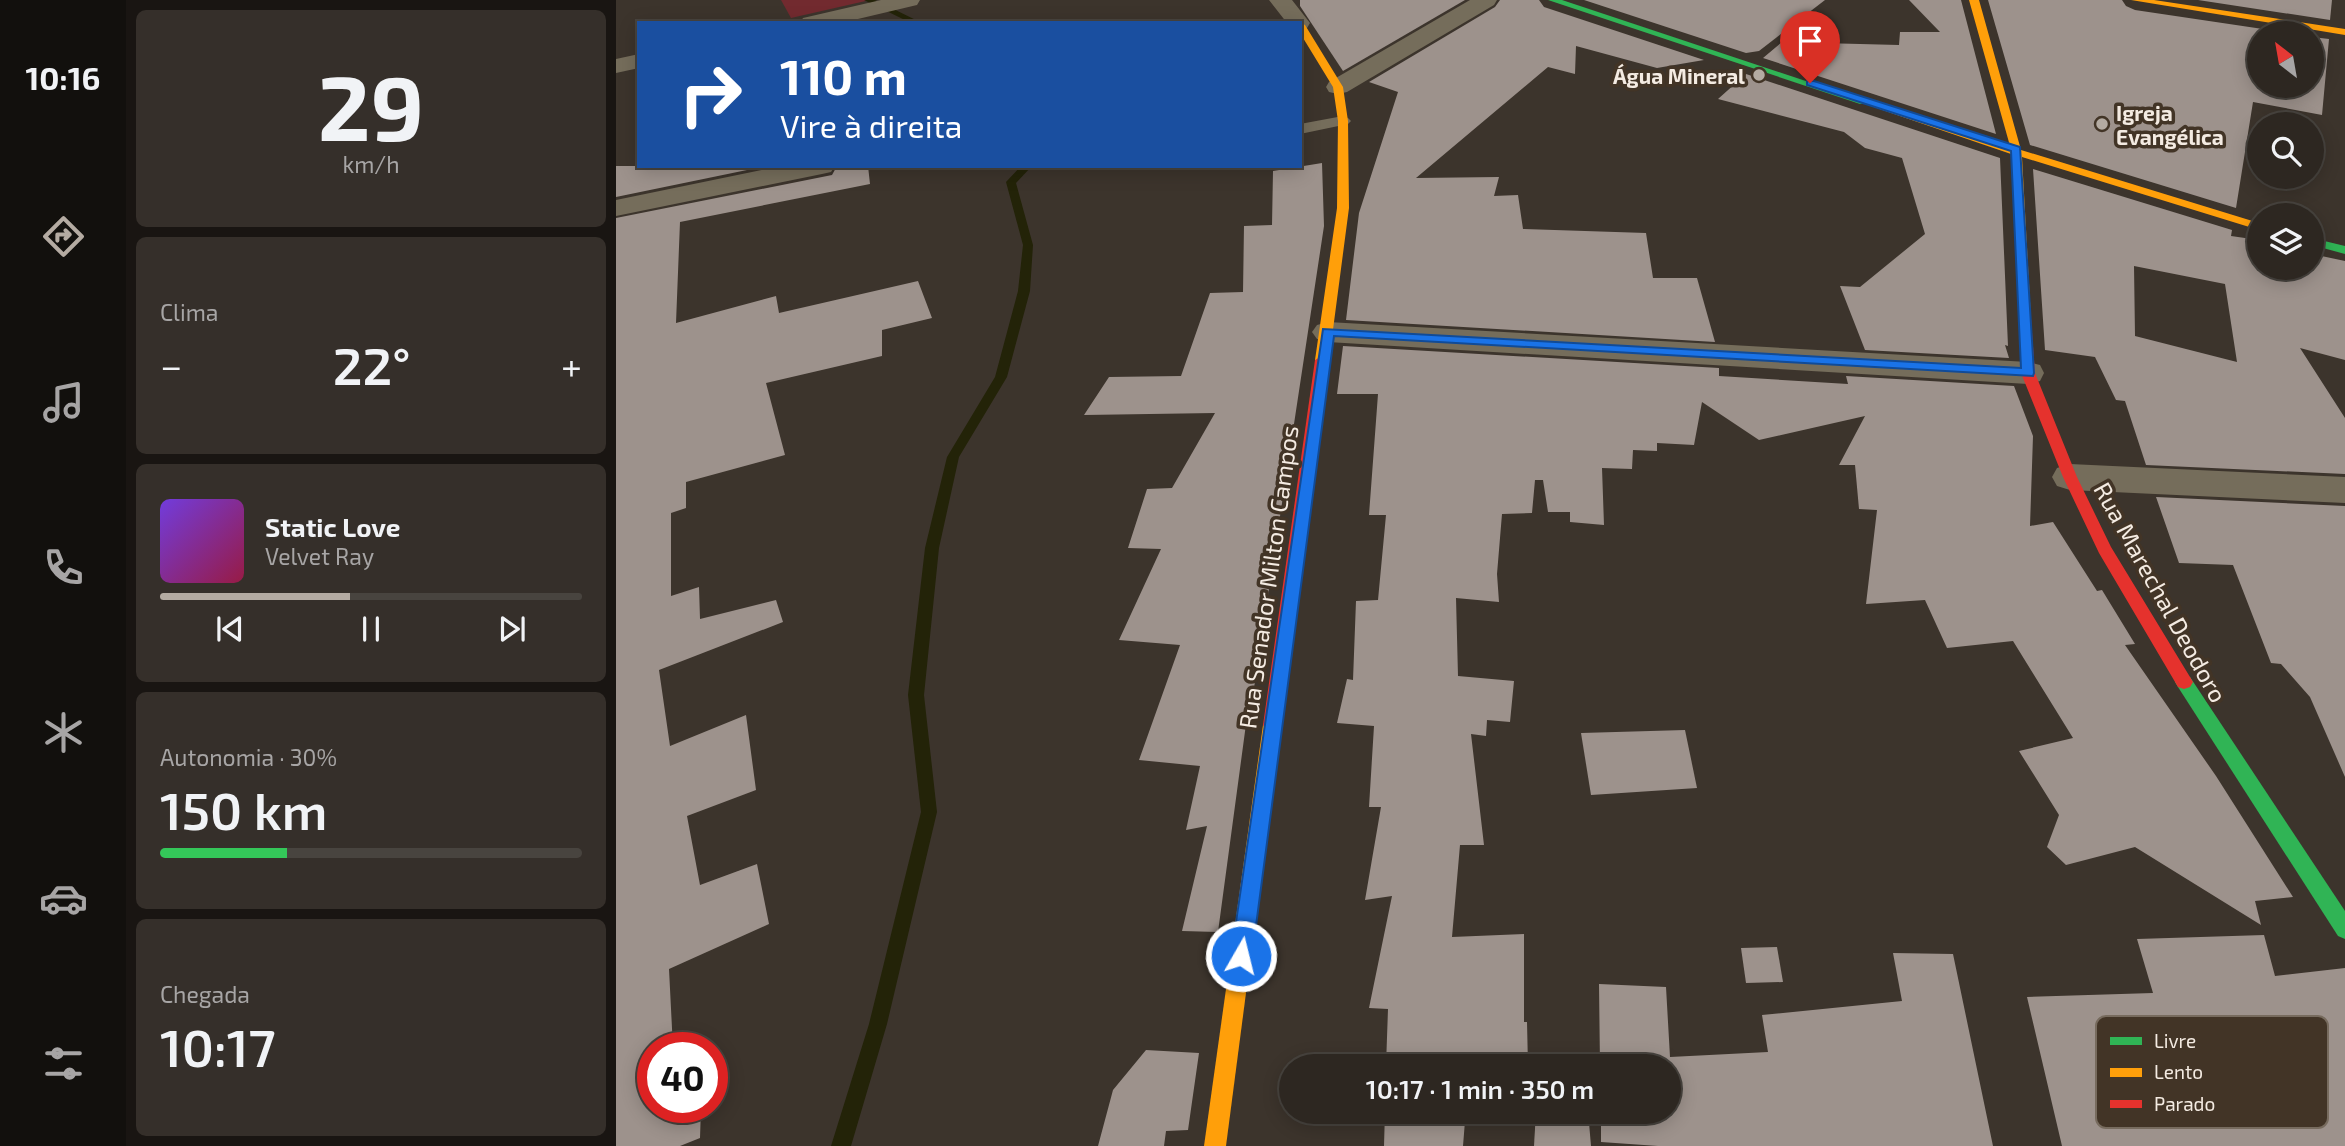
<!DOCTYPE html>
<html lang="pt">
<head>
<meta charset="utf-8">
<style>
	:root { --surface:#2d2721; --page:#352f2a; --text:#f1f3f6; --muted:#a7a5a5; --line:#48443f; --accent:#b4aba2 }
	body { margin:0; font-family:"Exo 2",sans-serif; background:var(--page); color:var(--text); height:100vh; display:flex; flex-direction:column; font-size:26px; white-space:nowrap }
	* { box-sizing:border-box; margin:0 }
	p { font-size:23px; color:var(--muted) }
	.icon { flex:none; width:38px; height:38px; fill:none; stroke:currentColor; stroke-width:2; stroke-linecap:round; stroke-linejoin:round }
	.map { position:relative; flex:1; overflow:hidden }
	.drawer { display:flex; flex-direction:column; gap:10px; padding:10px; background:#191512; width:490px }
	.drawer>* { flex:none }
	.banner { position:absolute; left:21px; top:21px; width:665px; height:147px; border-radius:0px; box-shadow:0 4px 18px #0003,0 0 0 2px var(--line); background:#1a4fa0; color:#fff; overflow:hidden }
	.needle { width:46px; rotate:329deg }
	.buttons { position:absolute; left:1631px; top:21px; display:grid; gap:14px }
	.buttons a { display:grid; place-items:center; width:77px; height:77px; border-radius:50%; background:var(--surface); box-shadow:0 4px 18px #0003,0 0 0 2px var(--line); font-size:35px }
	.speed { position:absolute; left:21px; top:1032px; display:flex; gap:14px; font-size:35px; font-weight:700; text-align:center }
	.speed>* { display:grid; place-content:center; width:91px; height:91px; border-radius:50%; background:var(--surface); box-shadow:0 4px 18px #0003,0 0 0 2px var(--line); line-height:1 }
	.speed .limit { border:10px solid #d22; background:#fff; color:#111 }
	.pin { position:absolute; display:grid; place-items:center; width:60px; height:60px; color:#fff; margin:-72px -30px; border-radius:50% 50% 50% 0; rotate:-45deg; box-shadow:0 0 7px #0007 }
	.pin .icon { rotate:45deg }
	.me { position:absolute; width:77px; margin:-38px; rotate:8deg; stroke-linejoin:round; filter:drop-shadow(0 0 5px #0008) }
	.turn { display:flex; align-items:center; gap:24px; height:147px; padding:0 28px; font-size:32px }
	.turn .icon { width:91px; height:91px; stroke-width:2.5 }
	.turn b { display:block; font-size:49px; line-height:60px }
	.big { font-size:52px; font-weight:600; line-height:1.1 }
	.drawer .widget { flex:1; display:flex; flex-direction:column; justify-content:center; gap:10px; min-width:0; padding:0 24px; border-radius:10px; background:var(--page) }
	.drawer .dial { align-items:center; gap:0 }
	.dial b { font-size:91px; line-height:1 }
	.song { display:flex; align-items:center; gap:21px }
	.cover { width:84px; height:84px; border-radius:10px; background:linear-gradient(135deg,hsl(260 70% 55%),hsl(340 70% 35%)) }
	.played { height:7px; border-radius:4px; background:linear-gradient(90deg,var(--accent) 45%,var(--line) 45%) }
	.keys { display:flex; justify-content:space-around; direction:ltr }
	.heat { display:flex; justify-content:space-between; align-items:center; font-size:38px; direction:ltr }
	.charge { height:10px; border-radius:5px; background:linear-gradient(90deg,#34c759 30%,var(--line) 0) }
	.trip { position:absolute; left:663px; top:1054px; width:402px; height:70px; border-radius:35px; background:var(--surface); box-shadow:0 4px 18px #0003,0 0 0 2px var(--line); font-weight:600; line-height:70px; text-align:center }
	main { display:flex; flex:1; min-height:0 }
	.tab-bar { display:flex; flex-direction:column; width:126px; justify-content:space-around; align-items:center; background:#12100d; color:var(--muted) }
	.tab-bar .icon { width:49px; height:49px }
	.tab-bar .active { color:var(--accent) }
	.tab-bar b { font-size:32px; color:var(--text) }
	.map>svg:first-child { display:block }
	.green { fill:#722a2f }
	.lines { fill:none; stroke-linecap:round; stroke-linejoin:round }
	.stream { fill:#232308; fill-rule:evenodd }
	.building { fill:#9d928c; fill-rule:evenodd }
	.lane { fill:#756d5b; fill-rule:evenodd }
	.street { fill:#756d5b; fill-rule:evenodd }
	.fast { fill:#30b455; fill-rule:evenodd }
	.slow { fill:#ff9f0a; fill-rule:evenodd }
	.jam { fill:#e5322d; fill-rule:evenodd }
	.route { fill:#1a73e8; stroke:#114b97; stroke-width:2 }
	.poi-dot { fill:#b4aba2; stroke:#423426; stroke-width:2.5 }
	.labels { text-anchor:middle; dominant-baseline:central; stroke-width:7; stroke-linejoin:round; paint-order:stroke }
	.far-poi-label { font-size:21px; font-weight:bold; fill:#f4ebe2; stroke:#423426; text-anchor:end }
	.street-label { font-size:24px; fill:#f4ebe2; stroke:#423426 }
	.key { fill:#423426; stroke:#776b5e; stroke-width:2 }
	.key-label { font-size:19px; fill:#f4ebe2 }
</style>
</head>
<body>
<main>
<nav class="tab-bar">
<b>10:16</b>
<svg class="icon active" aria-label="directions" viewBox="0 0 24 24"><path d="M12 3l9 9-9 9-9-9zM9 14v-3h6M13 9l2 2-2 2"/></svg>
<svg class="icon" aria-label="music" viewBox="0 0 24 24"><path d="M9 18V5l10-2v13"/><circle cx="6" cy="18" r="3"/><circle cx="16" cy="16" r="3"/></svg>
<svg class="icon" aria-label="phone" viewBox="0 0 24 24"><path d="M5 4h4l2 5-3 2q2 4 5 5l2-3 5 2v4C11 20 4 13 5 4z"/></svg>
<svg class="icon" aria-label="climate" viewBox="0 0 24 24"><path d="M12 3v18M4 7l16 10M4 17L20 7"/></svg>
<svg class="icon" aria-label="car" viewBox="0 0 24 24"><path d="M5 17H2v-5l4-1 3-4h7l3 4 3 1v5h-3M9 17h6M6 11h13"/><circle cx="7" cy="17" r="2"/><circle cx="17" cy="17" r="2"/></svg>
<svg class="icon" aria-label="filters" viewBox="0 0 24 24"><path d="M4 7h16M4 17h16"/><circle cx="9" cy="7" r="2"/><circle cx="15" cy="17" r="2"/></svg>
</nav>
<section class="drawer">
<div class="widget dial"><b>29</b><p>km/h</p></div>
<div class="widget"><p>Clima</p>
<div class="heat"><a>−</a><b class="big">22°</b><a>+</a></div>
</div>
<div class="widget">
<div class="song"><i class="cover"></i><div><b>Static Love</b><p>Velvet Ray</p></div></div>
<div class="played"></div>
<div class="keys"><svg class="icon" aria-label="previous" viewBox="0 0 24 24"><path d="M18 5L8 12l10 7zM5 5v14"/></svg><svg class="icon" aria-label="pause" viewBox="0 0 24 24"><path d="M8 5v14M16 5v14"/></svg><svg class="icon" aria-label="next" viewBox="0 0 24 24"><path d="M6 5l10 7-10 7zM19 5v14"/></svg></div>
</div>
<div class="widget"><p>Autonomia · 30%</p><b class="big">150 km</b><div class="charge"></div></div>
<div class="widget"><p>Chegada</p><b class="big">10:17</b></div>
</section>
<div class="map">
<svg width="1729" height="1146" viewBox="0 0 1729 1146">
	<rect width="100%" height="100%" fill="#3c342c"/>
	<path class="green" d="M165 0H254L175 18Z"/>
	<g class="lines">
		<g class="stream">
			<path d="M248 0H259L306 23H295Z"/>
			<path d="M405 166H416L400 183 417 245 414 291 391 377 343 457 323 548 308 695 321 812 271 1024 235 1146H215L253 1024 305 812 292 695 309 548 331 457 379 377 402 291 407 245 390 182Z"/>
		</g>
	</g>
	<g class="building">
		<path d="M684 0H849L727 71 684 6Z"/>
		<path d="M884 0H923L928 7 1088 60 1041 68 960 46 959 74 932 67 800 178 883 177 878 196 902 195 907 229 1030 233 1037 278H1081L1099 342 730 320 743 213 782 92 753 82 879 7Z"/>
		<path d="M968 0H1209L1143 51 1130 53Z"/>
		<path d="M1293 0H1345L1380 134 1147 58 1166 42 1283 45 1284 32H1324Z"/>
		<path d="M1372 0H1506L1510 6 1519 10 1674 33H1643V86H1696V37L1713 39 1706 115 1637 102 1620 208 1414 145Z"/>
		<path d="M1582 0H1716L1714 20Z"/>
		<path d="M1130 74 1384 158 1392 346 1389 345 1393 358 1249 350 1224 286 1244 287 1309 234 1286 158 1249 148 1228 132 1102 99Z"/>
		<path d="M706 163 708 226 638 688 635 687 602 932 566 931 591 826 570 830 584 766 523 760 564 645 503 640 545 549 512 548 531 489 556 488 599 413 468 415 493 377 565 376 594 293 627 292 628 226 656 225 657 171Z"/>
		<path d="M0 166H151L0 197Z"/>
		<path d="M221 166H252L254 184 64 222 60 323 160 296 163 313 302 281 316 318 266 330V356L150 383 169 455 70 482V508L55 513V596L83 587 84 619 160 600 167 622 43 670 54 746 130 715 140 790 71 816 84 885 141 864 153 924 53 969 57 1048H37V1108H85L84 1138 64 1146H0V218L216 175Z"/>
		<path d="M1417 169 1616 230 1615 236 1643 240V268H1696V254L1729 261V360L1684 348 1729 418V474L1530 465 1509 401 1500 400 1479 357 1429 350ZM1518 266 1609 284 1621 362 1519 336Z"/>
		<path d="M727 346 1103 368V376L1232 384 1230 376 1398 386 1417 436 1414 526 1437 522 1481 591 1486 590 1519 644 1509 645 1600 776 1677 897 1639 901 1645 925 1519 847 1450 865 1431 847 1443 815 1403 751 1457 738 1397 641 1331 648 1309 600 1250 604 1261 510 1243 509 1239 465H1223L1249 416 1143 440 1086 402 1078 445 1041 443V451L1017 450 1016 469 986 468 988 525 954 522V512H932L927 480H919L916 513 886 514 881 574 883 602 840 598 842 676 898 681 894 722 871 720 870 736 855 734 868 845H844L836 937 908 934V1022H911L912 1066H770L772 1009 753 1008 776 896 749 900 765 807H753L758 726 721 723 731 679 737 680 740 601 762 600 770 515H753L762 394H721Z"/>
		<path d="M1540 497 1729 506V777L1694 697 1665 664 1655 663 1617 565 1563 563Z"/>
		<path d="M1069 730 1081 788 975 795 965 733Z"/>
		<path d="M1648 935 1659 976 1729 968V1146H1446L1411 997 1537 993 1521 939Z"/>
		<path d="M1161 947 1167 982 1130 983 1125 948Z"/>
		<path d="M1277 953 1337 954 1377 1146H1042L985 1142V1111H1054V1066H984L983 984 1050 987 1054 1057 1152 1052 1146 1015 1286 1001Z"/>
		<path d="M530 1050 583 1053 572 1130 550 1131 548 1146H482L497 1090Z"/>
		<path d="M769 1111H914V1123L849 1121 847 1146H768Z"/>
		<path d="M920 1111H972L975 1146H918Z"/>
	</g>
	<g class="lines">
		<path class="lane" d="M727 116 732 118 735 121 732 124 684 134V124Z"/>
		<g class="street">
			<path d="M265 0H304L301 5 225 23H184L187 18Z"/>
			<path d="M653 0H676L694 23 691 28 684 30V23H671Z"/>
			<path d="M854 0H881L878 5 731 92 722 94 713 92 710 87 713 82Z"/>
			<path d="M23 54V68L0 73V59Z"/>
			<path d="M165 166H219L215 172 206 174 0 216V200Z"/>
			<path d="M712 322 1412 362 1424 365 1428 373 1424 381 1412 384 712 342 701 339 696 332 701 325Z"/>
			<path d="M1454 464 1729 477V503L1454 490 1441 486 1436 477 1441 468Z"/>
		</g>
		<g class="fast">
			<path d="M932 0H946L1253 102 1244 104Z"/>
			<path d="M1696 238 1729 246V254L1696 245Z"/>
			<path d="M1568 675 1574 677 1729 911V939L1722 936 1562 687 1559 682 1562 677Z"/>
		</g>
		<g class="slow">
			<path d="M1353 0H1363L1405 150 1643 223V230L1406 157 1415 319 1414 322H1404L1395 154 1243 102 1252 100 1394 146Z"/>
			<path d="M1515 0H1538L1729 29V35Z"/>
			<path d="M684 22 689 25 727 87 732 121 733 208 713 360 706 364 699 360 721 208 722 121 717 87 684 33V23H682Z"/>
			<path d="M656 717 662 720 665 725 610 1146H588L647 725 650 720Z"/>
		</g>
		<g class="jam">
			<path d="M1409 315 1415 319 1419 373 1461 477 1495 547 1574 677 1577 682 1574 687 1568 689 1562 687 1483 553 1447 477 1405 373 1403 319Z"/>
			<path d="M706 356 713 360 665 725 662 730 656 733 650 730 647 725 699 360Z"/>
		</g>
	</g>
	<path class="route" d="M1191 81H1198L1404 147 1418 373 1417 376 718 336 636 956 633 963 625 966 618 963 615 956 707 329 1405 368 1395 151 1191 85Z"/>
	<g class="poi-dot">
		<circle cx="1143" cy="75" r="7"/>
		<circle cx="1486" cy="124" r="7"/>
	</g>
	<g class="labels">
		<g class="far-poi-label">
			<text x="1129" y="75">Água Mineral</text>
			<text x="1500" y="112" text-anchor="start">Igreja<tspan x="1500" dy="24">Evangélica</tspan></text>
		</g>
		<g class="street-label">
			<text transform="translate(652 577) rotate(-82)">Rua Senador Milton Campos</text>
			<text transform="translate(1545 592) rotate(61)">Rua Marechal Deodoro</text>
		</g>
	</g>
	<rect x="1480" y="1016" width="232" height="112" rx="10" class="key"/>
	<rect x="1494" y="1037" width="32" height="8" fill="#30b455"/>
	<rect x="1494" y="1068" width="32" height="9" fill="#ff9f0a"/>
	<rect x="1494" y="1100" width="32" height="8" fill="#e5322d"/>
	<g class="key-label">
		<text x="1538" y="1048">Livre</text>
		<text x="1538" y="1079">Lento</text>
		<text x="1538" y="1111">Parado</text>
	</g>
</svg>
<div class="buttons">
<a><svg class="needle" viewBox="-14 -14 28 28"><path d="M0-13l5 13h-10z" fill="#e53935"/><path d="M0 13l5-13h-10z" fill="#a7a5a5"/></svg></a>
<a><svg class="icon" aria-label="search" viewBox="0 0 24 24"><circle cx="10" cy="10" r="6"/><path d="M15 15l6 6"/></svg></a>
<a><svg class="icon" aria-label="layers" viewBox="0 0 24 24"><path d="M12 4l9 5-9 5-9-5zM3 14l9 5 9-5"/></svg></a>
</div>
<div class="speed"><div class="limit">40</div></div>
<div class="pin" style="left:1194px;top:83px;background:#d93025"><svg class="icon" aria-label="arrive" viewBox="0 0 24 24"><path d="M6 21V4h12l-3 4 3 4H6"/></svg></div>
<svg class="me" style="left:625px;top:956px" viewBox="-20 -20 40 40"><circle r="17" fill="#1a73e8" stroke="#fff" stroke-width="3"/><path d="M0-11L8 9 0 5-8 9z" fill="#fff"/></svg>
<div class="trip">10:17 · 1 min · 350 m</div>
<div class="banner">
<div class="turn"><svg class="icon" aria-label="right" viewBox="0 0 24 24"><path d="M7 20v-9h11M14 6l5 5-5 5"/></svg><div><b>110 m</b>Vire à direita</div></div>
</div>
</div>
</main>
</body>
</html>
